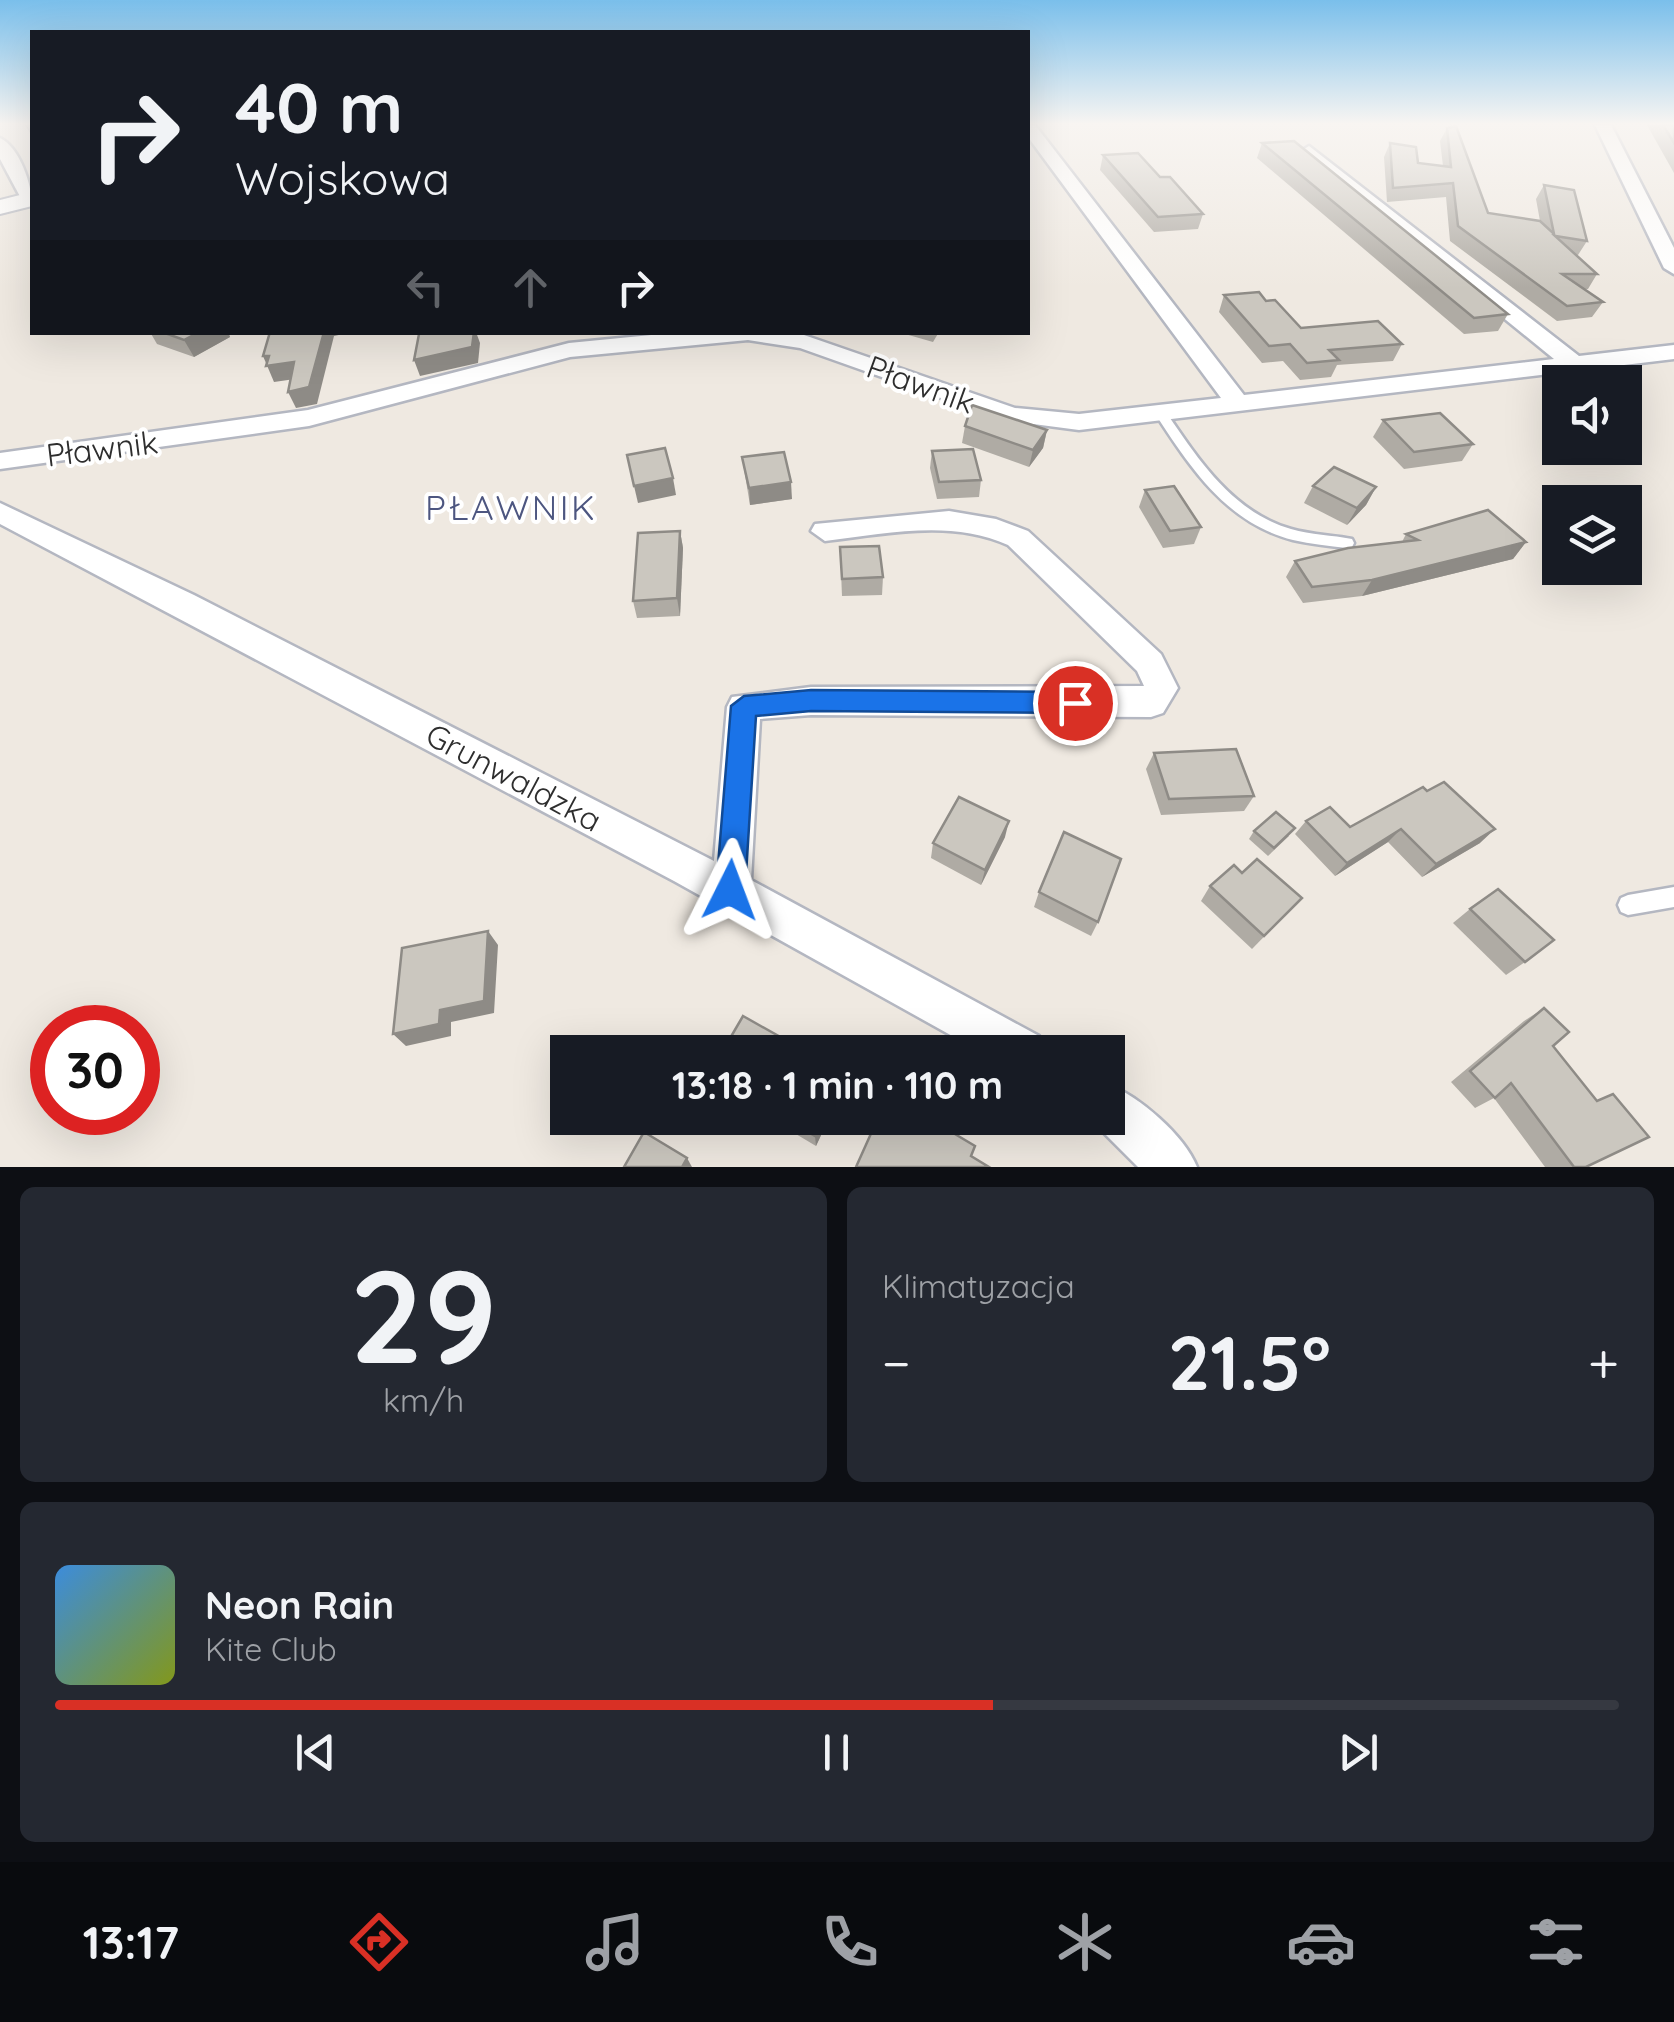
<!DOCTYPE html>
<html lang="pl">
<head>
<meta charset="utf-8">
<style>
	:root { --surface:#171b24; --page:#242831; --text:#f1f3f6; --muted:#9ea1a6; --line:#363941; --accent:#d93025 }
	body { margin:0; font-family:Quicksand,sans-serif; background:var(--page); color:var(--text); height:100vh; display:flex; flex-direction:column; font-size:38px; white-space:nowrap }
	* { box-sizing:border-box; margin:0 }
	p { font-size:32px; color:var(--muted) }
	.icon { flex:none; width:55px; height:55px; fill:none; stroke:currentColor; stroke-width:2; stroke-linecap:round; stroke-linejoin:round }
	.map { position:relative; height:1167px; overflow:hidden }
	.sheet { display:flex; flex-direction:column; gap:20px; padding:20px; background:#0d0f14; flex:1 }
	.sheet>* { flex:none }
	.hud { position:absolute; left:30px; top:30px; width:1000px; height:305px; border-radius:0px; box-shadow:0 10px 40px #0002; background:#171b24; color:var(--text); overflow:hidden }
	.controls { position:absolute; left:1542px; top:365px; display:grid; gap:20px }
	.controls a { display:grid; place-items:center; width:100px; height:100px; border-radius:0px; background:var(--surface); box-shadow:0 10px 40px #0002; font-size:50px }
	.speed { position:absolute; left:30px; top:1005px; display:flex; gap:20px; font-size:50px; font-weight:700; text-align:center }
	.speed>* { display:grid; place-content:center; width:130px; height:130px; border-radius:50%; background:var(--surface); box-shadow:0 10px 40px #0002; line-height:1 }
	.speed .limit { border:15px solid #d22; background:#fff; color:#111 }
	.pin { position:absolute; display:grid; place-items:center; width:85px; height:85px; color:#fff; margin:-42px; border:5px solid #fff; border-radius:50%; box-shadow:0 2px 10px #0007 }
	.me { position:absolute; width:110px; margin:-55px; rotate:3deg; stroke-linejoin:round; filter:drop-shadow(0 0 8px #0008) }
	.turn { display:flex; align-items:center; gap:35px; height:210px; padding:0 40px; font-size:45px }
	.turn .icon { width:130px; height:130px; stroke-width:2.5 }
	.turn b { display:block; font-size:70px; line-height:85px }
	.lanes { display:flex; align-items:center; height:95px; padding:0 40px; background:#0003; justify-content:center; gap:50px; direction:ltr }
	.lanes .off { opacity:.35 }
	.big { font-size:75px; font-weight:700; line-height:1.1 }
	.sheet .widget { flex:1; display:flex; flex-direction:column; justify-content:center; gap:15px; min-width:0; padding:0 35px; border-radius:15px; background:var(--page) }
	.sheet .dial { align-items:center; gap:0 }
	.dial b { font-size:130px; line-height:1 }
	.song { display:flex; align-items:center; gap:30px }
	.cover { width:120px; height:120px; border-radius:15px; background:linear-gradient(135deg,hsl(210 70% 55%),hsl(70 70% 35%)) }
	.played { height:10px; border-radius:5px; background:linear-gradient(90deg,var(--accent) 60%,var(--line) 60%) }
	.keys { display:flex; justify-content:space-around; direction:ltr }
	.heat { display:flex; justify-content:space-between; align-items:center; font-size:55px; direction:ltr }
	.sheet .tiles { flex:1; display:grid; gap:20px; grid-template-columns:1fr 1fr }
	.widget:last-child { grid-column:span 2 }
	.trip { position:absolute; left:550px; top:1035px; width:575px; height:100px; border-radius:0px; background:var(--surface); box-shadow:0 10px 40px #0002; font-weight:700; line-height:100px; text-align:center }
	.dock { display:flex; height:160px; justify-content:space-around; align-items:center; background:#090b0e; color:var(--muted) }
	.dock .icon { width:70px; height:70px }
	.dock .current { color:var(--accent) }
	.dock b { font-size:45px; color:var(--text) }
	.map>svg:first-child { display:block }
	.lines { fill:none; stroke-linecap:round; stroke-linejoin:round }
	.service-casing { stroke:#b4b7c1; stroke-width:5 }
	.minor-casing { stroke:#b4b7c1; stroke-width:5 }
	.tertiary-casing { stroke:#b4b7c1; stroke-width:4 }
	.service { fill:#fff; fill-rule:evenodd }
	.minor { fill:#fff; fill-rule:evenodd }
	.tertiary { fill:#fff; fill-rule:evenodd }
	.wall { fill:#afaba4 }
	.shaded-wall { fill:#8e8b86 }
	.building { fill:#cbc7bf; stroke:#8e8b86; stroke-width:2.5 }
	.route { fill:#1a73e8; stroke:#114b97; stroke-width:2.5 }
	.labels { text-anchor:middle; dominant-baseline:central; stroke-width:8; stroke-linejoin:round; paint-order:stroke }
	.street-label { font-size:32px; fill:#2e2e2e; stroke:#fff }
	.neighbourhood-label { font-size:35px; letter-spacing:2.5px; fill:#4d5680; stroke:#fff }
</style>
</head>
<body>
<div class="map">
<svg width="1674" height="1167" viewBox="0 0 1674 1167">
	<rect width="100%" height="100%" fill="#efe9e1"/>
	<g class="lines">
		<g class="service-casing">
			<g id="service">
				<path d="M1160 408 1164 409C1197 458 1232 512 1291 529 1311 535 1332 535 1352 539L1354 543 1352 547 1347 548C1329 546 1311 544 1293 540 1226 523 1190 467 1154 412Z"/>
				<path d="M1674 887V907L1628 915 1621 912 1618 905 1621 898 1628 895Z"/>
			</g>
		</g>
		<g class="minor-casing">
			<g id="minor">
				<path d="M1028 125H1035L1244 395 1554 359 1303 155 1301 151 1309 146 1579 356 1674 345V359L1079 430 1003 420 800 348 748 340 570 357 309 426 0 469V453L308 410 569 343 682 332 804 335 1015 408 1079 414 1221 398 1028 137Z"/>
				<path d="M1595 125H1611L1674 248V274L1664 268Z"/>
				<path d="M0 138C19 147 32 184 32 205L24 204 0 159Z"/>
				<path d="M0 503 194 595 714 861 727 707 732 697 811 687 1144 686 1137 671 1008 545C950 519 886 534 825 541L811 531 815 524 949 511 996 519 1028 531 1161 654 1178 688 1163 713 1151 717 811 715 760 719 751 880 1039 1036 1045 1052H981L674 881 0 524Z"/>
				<path d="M1108 1084C1140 1097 1184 1135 1197 1167H1138L1089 1118H1108Z"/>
			</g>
		</g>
		<g class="tertiary-casing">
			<path id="tertiary" d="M32 192V206L0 214V200Z"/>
		</g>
		<use href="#service" class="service"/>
		<use href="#minor" class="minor"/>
		<use href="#tertiary" class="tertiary"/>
	</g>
	<g class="wall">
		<path d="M1647 125H1674V173Z"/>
		<path d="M1447 128 1488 213 1540 221 1536 199 1544 185 1587 241 1578 255H1576L1597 274 1588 289H1584L1603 302 1592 317 1557 321 1450 241 1446 197 1387 202 1384 157 1390 143 1418 163 1443 166 1440 141Z"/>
		<path d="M1262 143 1508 314 1498 331 1464 334 1257 158Z"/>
		<path d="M1103 155 1160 177 1203 214 1198 229 1154 232 1100 170Z"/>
		<path d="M1224 295 1266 301 1301 328 1402 344 1393 361 1337 365 1331 377 1300 380 1283 361 1262 363 1219 312Z"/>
		<path d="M150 332H228L230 337 194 357 157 344Z"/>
		<path d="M898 332H939L933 342Z"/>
		<path d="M1383 420 1473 444 1462 461 1404 469 1373 437Z"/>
		<path d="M965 426 1047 430 1043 448 1029 467 962 443Z"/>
		<path d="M932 451 981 480 979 497 937 499 930 468Z"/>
		<path d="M742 457 792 499 750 505Z"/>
		<path d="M1313 486 1376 487 1366 505 1347 525 1304 503Z"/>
		<path d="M1145 490 1201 527 1194 544 1163 548 1139 507Z"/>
		<path d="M680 531 683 548 680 616 637 618 633 601Z"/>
		<path d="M1406 534 1526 542 1513 559 1362 596 1303 603 1286 577 1295 561 1402 542Z"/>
		<path d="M840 547 883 577 882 595 842 596Z"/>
		<path d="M1154 753 1254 796 1244 811 1161 815 1146 769Z"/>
		<path d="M1427 791 1480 843 1422 877 1388 842 1335 876 1295 834 1306 821 1350 827Z"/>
		<path d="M1254 831 1289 836 1268 856 1249 839Z"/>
		<path d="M1005 837 981 885 931 858 933 843Z"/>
		<path d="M1242 873 1302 898 1252 949 1201 901 1210 886Z"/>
		<path d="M1039 892 1098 922 1091 936 1034 907Z"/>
		<path d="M1470 909 1525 962 1506 975 1453 923Z"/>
		<path d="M1544 1008 1553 1046 1597 1101 1586 1167H1545L1494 1098 1475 1108 1451 1082 1524 1021Z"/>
		<path d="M717 1118H750L742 1133Z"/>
		<path d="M769 1118H829L816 1146Z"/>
	</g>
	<g class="shaded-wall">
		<path d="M25 125H32V132L30 133Z"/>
		<path d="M199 332H228L230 337 194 357 184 340Z"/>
		<path d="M324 332H353L334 336 317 404 296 408 288 392Z"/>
		<path d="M474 332H476L480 343 478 363 420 376 414 360Z"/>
		<path d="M263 356H269L294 362 302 378 274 382Z"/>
		<path d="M1047 430 1043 448 1029 467 1033 450Z"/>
		<path d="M673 478 676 495 638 503 634 486Z"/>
		<path d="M791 482 792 499 750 505 749 488Z"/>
		<path d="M1376 487 1366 505 1347 525 1357 508Z"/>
		<path d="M680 531 683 548 680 616 677 598Z"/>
		<path d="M1526 542 1513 559 1362 596 1372 580Z"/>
		<path d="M1009 821 1005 837 981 885 985 870Z"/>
		<path d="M1401 829 1388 842 1335 876 1347 863Z"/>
		<path d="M1495 829 1480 843 1422 877 1436 864Z"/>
		<path d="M488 931 498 945 494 1013 451 1022V1036L406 1046 393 1034 440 1010Z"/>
		<path d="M742 1118H750L742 1133 739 1123Z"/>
		<path d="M824 1118H829L816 1146 815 1136Z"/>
		<path d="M687 1158 692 1167H682Z"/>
	</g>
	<g class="building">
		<path d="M1663 125H1674V143Z"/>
		<path d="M1456 126 1488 213 1540 221 1554 234 1544 185 1574 190 1587 241 1555 236 1597 274H1562L1603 302 1567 306 1458 226 1453 183 1393 188 1390 143 1416 147 1418 163 1451 167 1447 128Z"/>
		<path d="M1294 141 1508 314 1474 318 1262 143Z"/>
		<path d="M1138 153 1160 177H1170L1203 214 1158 217 1103 155Z"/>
		<path d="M1259 292 1266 301 1275 300 1301 328 1378 321 1402 344 1329 350 1339 360 1307 363 1290 344 1269 346 1224 295Z"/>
		<path d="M162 332H199L184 340Z"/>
		<path d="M270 332H324L309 387 288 392 294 362 266 366 269 356H263Z"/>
		<path d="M431 332H474L472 347 414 360 419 334Z"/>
		<path d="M972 405 1047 430 1033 450 965 426Z"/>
		<path d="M1440 413 1473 444 1414 452 1383 420Z"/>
		<path d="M665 448 673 478 634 486 627 455Z"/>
		<path d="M973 449 981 480 939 482 932 451Z"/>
		<path d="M784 452 791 482 749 488 742 457Z"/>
		<path d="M1334 467 1376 487 1357 508 1313 486Z"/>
		<path d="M1174 486 1201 527 1170 531 1145 490Z"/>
		<path d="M1488 510 1526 542 1372 580 1312 587 1295 561 1348 548 1418 540 1406 534Z"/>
		<path d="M680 531 677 598 633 601 638 533Z"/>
		<path d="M879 546 883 577 842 579 840 547Z"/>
		<path d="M1236 749 1254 796 1169 799 1154 753Z"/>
		<path d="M1444 782 1495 829 1436 864 1401 829 1347 863 1306 821 1330 807 1350 827 1423 787 1427 791Z"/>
		<path d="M959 797 1009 821 985 870 933 843Z"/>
		<path d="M1276 812 1295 828 1274 848 1254 831Z"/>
		<path d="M1064 832 1121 859 1098 922 1039 892Z"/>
		<path d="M1257 859 1302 898 1264 936 1210 886 1234 865 1242 873Z"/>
		<path d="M1498 889 1554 940 1525 962 1470 909Z"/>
		<path d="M488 931 484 1001 440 1010 439 1024 393 1034 402 948Z"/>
		<path d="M1544 1008 1569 1032 1553 1046 1597 1101 1613 1094 1649 1137 1586 1167H1574L1511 1083 1495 1098 1470 1071Z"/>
		<path d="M743 1016 807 1052H722Z"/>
		<path d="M730 1118H742L739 1123Z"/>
		<path d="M784 1118H824L815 1136Z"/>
		<path d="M878 1118H895L908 1125 912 1118H928L975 1146 971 1156 989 1167H856Z"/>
		<path d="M644 1132 687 1158 682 1167H624Z"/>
	</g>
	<linearGradient id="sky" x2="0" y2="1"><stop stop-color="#7abfeb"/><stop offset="0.43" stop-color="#f8f5f2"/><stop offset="1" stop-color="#f8f5f2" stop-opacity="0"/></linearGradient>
	<rect width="1674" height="288" fill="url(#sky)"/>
	<path class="route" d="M811 690 1075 692 1088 703 1075 713 811 711 756 716 745 890 741 900 730 904 720 900 716 890 731 706 744 696Z"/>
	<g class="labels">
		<g class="street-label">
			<text transform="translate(921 384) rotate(20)">Pławnik</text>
			<text transform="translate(102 448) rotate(-7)">Pławnik</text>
			<text transform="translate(514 777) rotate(28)">Grunwaldzka</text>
		</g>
		<g class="neighbourhood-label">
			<text x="511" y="507">PŁAWNIK</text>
		</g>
	</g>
</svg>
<div class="controls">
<a><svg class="icon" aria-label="sound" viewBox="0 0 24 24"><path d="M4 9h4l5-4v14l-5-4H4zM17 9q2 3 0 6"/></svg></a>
<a><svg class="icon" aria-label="layers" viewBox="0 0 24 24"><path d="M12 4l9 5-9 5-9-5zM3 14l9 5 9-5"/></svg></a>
</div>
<div class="speed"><div class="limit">30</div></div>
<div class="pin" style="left:1075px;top:703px;background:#d93025"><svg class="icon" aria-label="arrive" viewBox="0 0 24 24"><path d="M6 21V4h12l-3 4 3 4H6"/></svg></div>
<svg class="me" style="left:730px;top:890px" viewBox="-20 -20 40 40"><path d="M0-17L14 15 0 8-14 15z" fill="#1a73e8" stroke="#fff" stroke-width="4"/></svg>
<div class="trip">13:18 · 1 min · 110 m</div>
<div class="hud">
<div class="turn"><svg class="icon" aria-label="right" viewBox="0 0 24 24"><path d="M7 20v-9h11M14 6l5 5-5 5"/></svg><div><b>40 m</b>Wojskowa</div></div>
<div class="lanes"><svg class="icon off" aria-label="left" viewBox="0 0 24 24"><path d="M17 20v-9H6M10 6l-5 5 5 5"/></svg><svg class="icon off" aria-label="ahead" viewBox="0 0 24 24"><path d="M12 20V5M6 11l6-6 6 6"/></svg><svg class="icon" aria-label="right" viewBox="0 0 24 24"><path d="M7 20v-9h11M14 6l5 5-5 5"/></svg></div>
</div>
</div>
<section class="sheet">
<div class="tiles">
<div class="widget dial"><b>29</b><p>km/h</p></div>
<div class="widget"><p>Klimatyzacja</p>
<div class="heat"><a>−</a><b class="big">21.5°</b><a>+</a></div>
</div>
<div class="widget">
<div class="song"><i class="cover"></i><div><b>Neon Rain</b><p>Kite Club</p></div></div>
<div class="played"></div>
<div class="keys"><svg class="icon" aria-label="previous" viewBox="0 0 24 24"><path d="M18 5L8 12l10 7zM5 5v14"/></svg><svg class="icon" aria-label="pause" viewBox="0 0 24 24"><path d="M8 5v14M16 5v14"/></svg><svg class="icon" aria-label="next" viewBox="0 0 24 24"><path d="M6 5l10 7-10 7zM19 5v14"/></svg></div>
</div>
</div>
</section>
<nav class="dock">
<b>13:17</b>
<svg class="icon current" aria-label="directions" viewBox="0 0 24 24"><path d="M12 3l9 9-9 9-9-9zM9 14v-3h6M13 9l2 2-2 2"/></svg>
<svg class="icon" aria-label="music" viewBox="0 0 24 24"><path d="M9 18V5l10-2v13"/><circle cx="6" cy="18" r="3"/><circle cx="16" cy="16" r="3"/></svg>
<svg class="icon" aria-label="phone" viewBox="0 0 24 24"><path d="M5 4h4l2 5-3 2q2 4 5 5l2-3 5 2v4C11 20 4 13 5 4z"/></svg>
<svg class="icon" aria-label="climate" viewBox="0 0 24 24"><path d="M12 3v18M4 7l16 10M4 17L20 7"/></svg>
<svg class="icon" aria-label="car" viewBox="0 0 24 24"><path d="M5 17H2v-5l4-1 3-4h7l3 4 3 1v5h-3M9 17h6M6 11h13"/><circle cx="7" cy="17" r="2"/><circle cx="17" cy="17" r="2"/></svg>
<svg class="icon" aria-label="filters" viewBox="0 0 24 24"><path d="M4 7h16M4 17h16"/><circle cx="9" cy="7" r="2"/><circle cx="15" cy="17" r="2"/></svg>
</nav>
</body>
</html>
